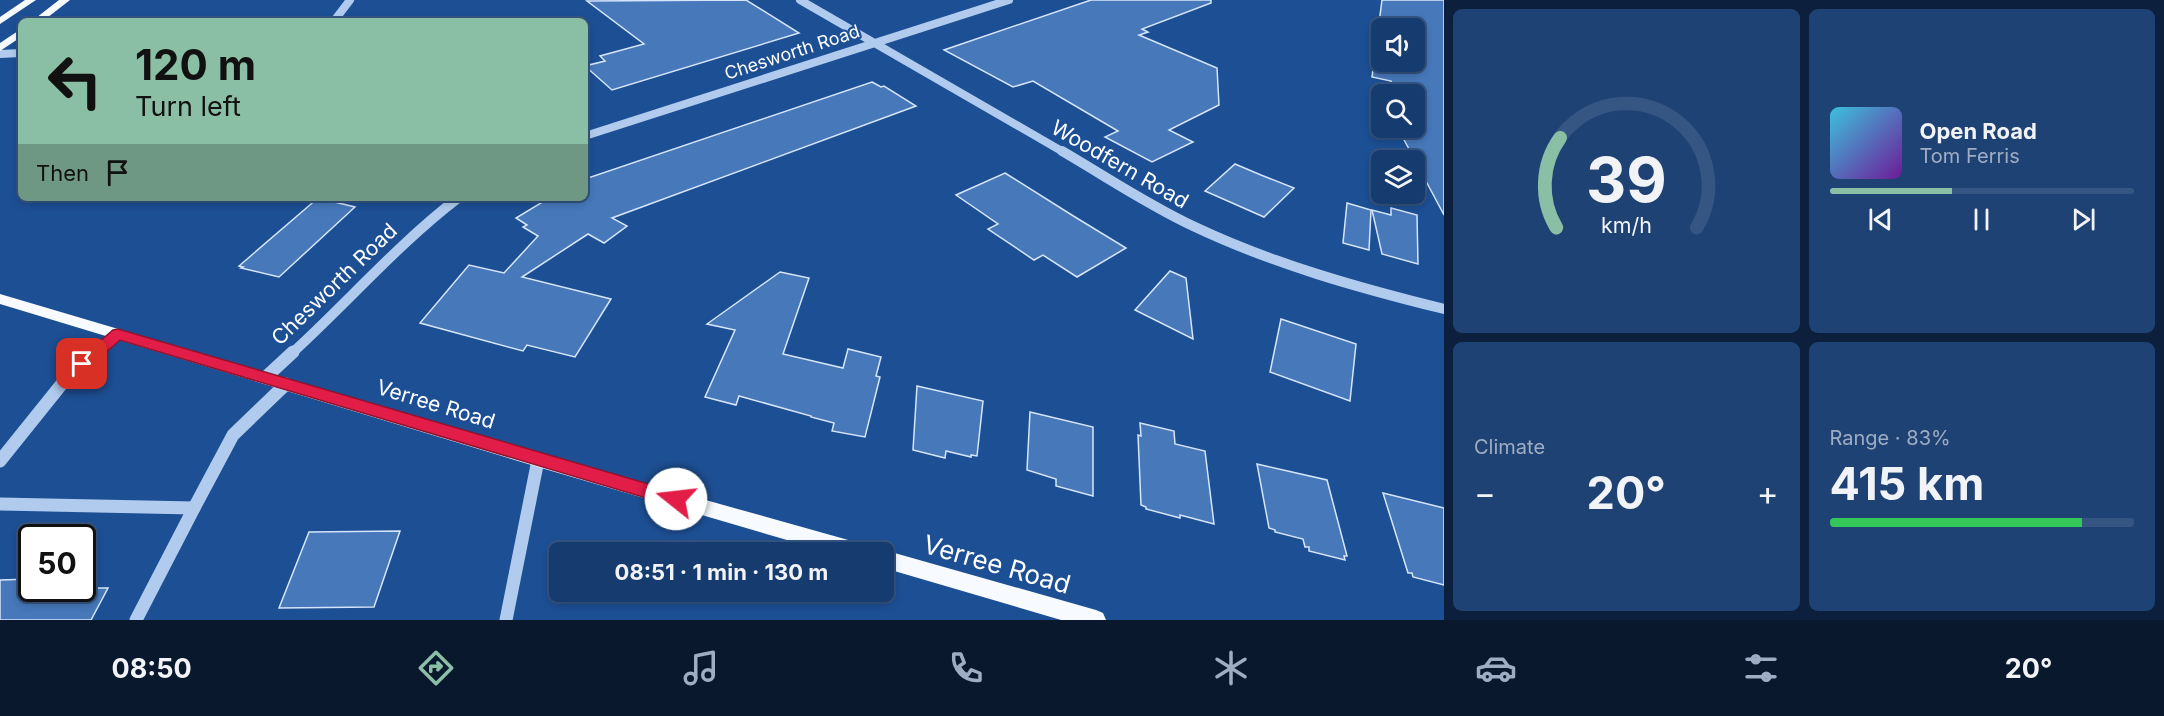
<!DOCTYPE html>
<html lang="en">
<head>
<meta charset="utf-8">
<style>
	:root { --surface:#163b6f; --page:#1f4274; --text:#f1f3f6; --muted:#9eadc3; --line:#355582; --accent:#8abfa5 }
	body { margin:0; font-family:Inter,sans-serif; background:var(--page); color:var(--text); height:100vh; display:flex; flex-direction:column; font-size:22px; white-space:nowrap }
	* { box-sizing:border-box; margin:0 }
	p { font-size:20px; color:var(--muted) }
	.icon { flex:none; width:33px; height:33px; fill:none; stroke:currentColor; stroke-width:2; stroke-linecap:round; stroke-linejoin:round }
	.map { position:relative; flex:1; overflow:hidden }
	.details { display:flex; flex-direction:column; gap:9px; padding:9px; background:#0c203d; width:720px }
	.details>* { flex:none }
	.top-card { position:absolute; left:18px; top:18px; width:570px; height:183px; border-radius:9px; box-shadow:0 3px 9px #0003,0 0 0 2px var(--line); background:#8abfa5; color:#111; overflow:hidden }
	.buttons { position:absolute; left:1371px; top:18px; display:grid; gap:12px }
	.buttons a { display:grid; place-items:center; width:54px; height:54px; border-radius:9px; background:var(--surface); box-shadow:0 3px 9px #0003,0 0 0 2px var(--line); font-size:30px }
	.speed { position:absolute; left:18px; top:524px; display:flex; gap:12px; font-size:30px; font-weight:700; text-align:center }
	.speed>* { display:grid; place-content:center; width:78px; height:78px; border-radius:50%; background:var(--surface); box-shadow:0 3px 9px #0003,0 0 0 2px var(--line); line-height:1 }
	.speed .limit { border:3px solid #111; border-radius:9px; background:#fff; color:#111 }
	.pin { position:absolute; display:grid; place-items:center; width:51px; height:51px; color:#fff; margin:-26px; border-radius:12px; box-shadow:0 3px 9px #0006 }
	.me { position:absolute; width:66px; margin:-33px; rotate:286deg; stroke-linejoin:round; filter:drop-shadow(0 0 4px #0008) }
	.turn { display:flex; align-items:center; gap:21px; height:126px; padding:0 18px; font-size:27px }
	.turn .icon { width:78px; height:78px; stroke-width:2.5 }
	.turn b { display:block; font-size:42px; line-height:51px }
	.then { display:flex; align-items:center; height:57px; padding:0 18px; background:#0003; gap:12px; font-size:22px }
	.big { font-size:45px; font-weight:700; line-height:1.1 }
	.details .widget { flex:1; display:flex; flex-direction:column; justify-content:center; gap:9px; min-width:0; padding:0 21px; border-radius:9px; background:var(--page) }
	.details .dial { align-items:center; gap:0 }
	.dial svg { height:156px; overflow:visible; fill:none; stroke:var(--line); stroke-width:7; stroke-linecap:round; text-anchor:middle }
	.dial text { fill:var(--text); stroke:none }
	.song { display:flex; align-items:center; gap:18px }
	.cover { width:72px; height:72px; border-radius:9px; background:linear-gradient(135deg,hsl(190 70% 55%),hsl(280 70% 35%)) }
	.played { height:6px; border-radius:3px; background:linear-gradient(90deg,var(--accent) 40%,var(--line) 40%) }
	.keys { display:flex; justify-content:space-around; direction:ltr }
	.heat { display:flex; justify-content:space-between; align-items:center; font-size:33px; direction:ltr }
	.charge { height:9px; border-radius:4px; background:linear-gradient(90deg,#34c759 83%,var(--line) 0) }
	.details .tiles { flex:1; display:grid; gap:9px; grid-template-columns:repeat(2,1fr) }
	.trip { position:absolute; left:549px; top:542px; width:345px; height:60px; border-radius:9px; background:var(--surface); box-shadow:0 3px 9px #0003,0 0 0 2px var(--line); font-weight:700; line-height:60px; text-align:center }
	.tab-bar { display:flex; height:96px; justify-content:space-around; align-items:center; background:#09182c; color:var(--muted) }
	.tab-bar .icon { width:42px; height:42px }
	.tab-bar .active { color:var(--accent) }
	.tab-bar b { font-size:27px; color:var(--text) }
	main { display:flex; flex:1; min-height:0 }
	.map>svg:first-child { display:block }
	.building { fill:#4678ba; stroke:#d6e6fa; stroke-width:1.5; fill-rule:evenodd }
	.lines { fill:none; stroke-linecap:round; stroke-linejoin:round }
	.minor-far2 { stroke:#b0cbee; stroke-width:8 }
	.minor-far1 { stroke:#b0cbee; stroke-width:10 }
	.minor { stroke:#b0cbee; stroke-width:13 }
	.major { fill:#f7faff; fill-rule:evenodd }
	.route { fill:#e11d48; stroke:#92132f; stroke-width:1.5 }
	.labels { text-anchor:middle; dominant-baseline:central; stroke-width:4.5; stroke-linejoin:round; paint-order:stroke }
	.far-street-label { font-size:18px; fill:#fff; stroke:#1d4f94 }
	.street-label { font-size:21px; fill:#fff; stroke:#1d4f94 }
	.near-street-label { font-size:26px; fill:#fff; stroke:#1d4f94 }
</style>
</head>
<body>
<main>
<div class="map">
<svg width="1444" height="620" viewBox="0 0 1444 620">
	<rect width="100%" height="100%" fill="#1d4f94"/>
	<g class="building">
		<path d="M746 0 799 33 612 90 585 66 605 61 600 56 644 44 587 1Z"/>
		<path d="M1091 0H1211V3L1142 29 1148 32 1139 35 1217 68 1219 105 1169 130 1193 142 1152 162 1105 137 1118 131 1033 81 1013 87 944 50Z"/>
		<path d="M1382 0H1444V215L1402 136 1396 134 1395 128H1414V94H1392L1391 81 1372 77ZM1382 28H1414V62H1382Z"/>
		<path d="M872 82 881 87 884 86 916 106 612 218 627 226 604 243 588 234 522 277 611 299 575 357 527 345 523 351 420 323 469 265 504 273 538 236 523 227 527 225 516 218 549 198H585V179Z"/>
		<path d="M1235 164 1261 175 1294 188 1264 217 1205 191Z"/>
		<path d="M1005 173 1075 217 1126 248 1077 277 1043 255 1034 260 988 229 998 224 956 195Z"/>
		<path d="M318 198 355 207 279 277 241 268 243 267 239 266Z"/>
		<path d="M1347 203 1371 210 1369 250 1343 243Z"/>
		<path d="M1391 208 1417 215 1418 264 1382 254 1372 210 1391 215Z"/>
		<path d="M1170 271 1186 278 1193 339 1135 310Z"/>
		<path d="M780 272 809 278 783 354 843 368 848 349 881 357 876 376 880 377 865 437 832 431 834 423 811 417V416L739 396 736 405 705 397 735 330 707 324Z"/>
		<path d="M1281 319 1356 344 1350 401 1270 372Z"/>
		<path d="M917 386 983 401 977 456 971 455V457L946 451 945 458 913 450Z"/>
		<path d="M1030 412 1093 427V496L1056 486V479L1027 470Z"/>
		<path d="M1140 423 1174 431 1175 444 1205 451 1214 524 1180 515V518L1146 509V507L1141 505 1138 435 1141 436Z"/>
		<path d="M1257 464 1327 480 1347 556H1344L1345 560 1309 551V547H1305L1303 539 1275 532V530L1269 528Z"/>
		<path d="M1383 493 1444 508V585L1413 577 1412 573H1408Z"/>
		<path d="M400 531 374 607 279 608 309 532Z"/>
		<path d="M32 579V588H108L91 620H0V580Z"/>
	</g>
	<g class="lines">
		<g class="minor-far2">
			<path d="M800 0 1065 153"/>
			<path d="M334 21 350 0"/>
			<path d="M0 54 21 53"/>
			<path d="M585 136 1009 0"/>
		</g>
		<g class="minor-far1">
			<path d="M1062 151C1105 176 1148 205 1193 226 1273 264 1359 288 1444 309"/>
			<path d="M95 354 118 334"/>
			<path d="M291 354C347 303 398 244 458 198"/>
		</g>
		<g class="minor">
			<path d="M266 377 293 352"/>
			<path d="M0 461 65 380 97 352"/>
			<path d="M0 504 194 508 233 435 286 384"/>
			<path d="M136 620 194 508"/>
			<path d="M506 620 538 460"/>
		</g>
		<g class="major">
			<path d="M25 0H36L0 24V17Z"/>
			<path d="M59 0H70L43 21H32Z"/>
			<path d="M21 29V37L0 51V43Z"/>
			<path d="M0 294 538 453 859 543 866 546 869 552H828L538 467 0 304Z"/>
			<path d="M884 550 1096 610 1103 613 1106 620H1061L884 568V552H879Z"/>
		</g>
	</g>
	<path class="route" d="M118 329 676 492 682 494 684 499 682 505 676 507 120 340 88 368H77L75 364 77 361 113 330Z"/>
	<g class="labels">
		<g class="far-street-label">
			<text transform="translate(792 52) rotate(-18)">Chesworth Road</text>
		</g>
		<g class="street-label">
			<text transform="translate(1120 164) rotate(30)">Woodfern Road</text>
			<text transform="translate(334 284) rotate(-44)">Chesworth Road</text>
			<text transform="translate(436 404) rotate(17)">Verree Road</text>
		</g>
		<g class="near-street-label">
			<text transform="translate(997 564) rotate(16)">Verree Road</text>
		</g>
	</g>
</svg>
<div class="buttons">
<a><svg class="icon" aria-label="sound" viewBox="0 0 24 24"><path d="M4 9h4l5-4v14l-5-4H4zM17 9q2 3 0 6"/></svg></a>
<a><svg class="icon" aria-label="search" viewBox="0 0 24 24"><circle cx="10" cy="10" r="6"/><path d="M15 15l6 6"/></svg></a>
<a><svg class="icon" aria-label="layers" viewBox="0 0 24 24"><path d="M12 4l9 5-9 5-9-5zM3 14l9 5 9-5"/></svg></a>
</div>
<div class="speed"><div class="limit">50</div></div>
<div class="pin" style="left:82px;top:364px;background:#d93025"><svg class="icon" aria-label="arrive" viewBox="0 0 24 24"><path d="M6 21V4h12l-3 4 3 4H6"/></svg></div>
<svg class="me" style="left:676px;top:499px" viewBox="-20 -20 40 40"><circle r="19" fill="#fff"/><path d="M0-13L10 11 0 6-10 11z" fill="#e11d48"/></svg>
<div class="trip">08:51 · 1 min · 130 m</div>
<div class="top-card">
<div class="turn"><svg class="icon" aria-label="left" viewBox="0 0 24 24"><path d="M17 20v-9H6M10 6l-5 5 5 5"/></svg><div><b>120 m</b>Turn left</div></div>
<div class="then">Then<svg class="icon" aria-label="arrive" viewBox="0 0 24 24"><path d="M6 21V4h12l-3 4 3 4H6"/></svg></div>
</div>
</div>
<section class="details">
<div class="tiles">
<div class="widget dial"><svg viewBox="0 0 100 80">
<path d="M14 69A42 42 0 1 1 86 69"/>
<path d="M14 69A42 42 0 0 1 16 23" stroke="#8abfa5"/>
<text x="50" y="56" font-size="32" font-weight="700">39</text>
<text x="50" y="72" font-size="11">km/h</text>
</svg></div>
<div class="widget">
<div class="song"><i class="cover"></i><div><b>Open Road</b><p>Tom Ferris</p></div></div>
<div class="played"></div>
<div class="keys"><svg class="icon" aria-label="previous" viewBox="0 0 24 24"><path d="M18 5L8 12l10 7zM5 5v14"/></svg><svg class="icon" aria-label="pause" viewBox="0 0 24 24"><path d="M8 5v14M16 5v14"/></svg><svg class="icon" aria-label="next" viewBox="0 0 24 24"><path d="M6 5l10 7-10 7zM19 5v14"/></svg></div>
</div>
<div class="widget"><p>Climate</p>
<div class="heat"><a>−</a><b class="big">20°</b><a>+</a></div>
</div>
<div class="widget"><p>Range · 83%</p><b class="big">415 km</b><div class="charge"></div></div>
</div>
</section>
</main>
<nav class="tab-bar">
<b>08:50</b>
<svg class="icon active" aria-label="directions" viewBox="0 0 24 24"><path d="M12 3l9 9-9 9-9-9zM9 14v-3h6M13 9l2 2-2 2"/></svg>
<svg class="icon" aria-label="music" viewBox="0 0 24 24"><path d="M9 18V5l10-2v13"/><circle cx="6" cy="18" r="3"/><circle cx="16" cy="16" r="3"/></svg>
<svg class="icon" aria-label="phone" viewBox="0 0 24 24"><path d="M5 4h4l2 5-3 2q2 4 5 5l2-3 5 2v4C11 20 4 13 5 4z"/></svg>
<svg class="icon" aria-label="climate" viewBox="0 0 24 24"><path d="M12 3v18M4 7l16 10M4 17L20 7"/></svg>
<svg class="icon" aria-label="car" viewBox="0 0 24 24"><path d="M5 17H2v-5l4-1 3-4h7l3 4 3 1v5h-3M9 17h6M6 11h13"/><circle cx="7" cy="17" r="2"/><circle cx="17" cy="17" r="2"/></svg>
<svg class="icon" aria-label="filters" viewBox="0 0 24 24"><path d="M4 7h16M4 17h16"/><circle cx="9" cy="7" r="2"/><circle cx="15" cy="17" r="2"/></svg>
<b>20°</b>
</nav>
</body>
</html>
